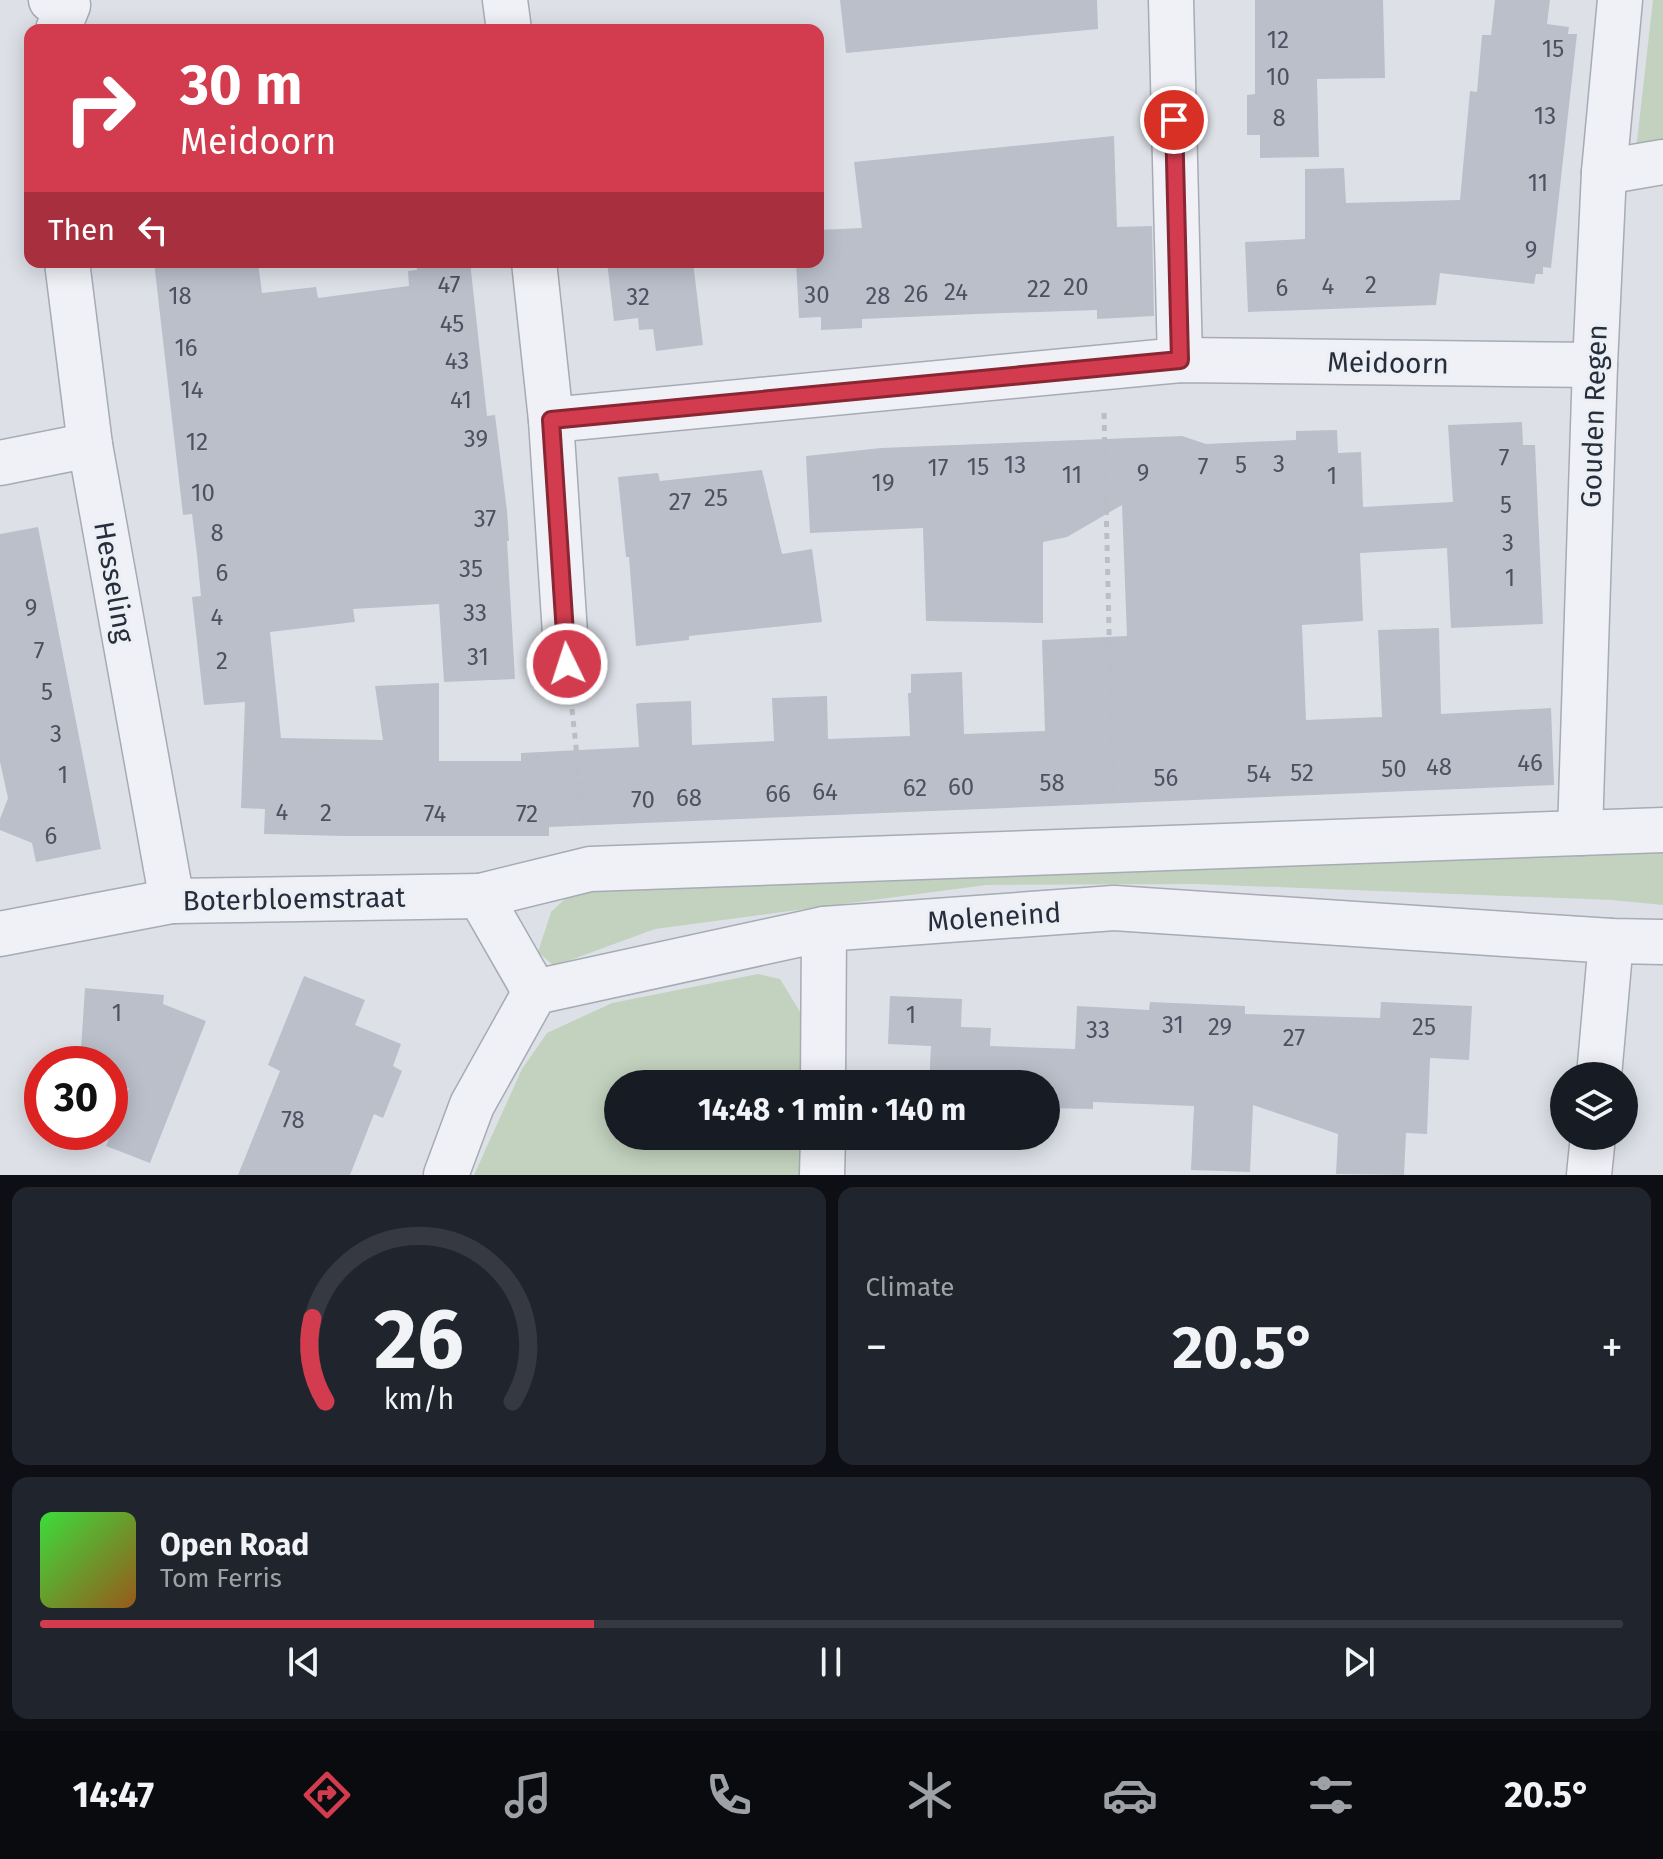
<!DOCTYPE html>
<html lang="en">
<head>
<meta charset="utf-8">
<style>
	:root { --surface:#171b24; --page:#20242c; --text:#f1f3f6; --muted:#9ea1a6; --line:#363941; --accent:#d23c4e }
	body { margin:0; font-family:"Fira Sans",sans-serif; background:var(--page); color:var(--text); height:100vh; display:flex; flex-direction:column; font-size:30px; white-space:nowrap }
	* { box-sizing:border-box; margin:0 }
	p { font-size:26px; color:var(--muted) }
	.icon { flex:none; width:44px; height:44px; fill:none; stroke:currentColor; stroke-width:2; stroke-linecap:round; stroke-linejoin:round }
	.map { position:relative; height:1175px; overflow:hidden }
	.panel { display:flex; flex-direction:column; gap:12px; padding:12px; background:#0d0f14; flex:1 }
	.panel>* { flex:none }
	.banner { position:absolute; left:24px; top:24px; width:800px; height:244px; border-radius:16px; box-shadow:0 4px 20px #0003; background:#d23c4e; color:#fff; overflow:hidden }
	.fabs { position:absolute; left:1550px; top:1062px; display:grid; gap:16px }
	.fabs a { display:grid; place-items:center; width:88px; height:88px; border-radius:50%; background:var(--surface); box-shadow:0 4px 20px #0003; font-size:40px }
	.speed { position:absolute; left:24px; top:1046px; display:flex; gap:16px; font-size:40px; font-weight:700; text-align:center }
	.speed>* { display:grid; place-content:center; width:104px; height:104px; border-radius:50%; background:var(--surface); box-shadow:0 4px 20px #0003; line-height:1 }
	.speed .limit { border:12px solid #d22; background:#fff; color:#111 }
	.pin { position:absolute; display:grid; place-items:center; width:68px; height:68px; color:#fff; margin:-34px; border:4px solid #fff; border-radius:50%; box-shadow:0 2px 8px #0007 }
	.me { position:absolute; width:88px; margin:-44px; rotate:356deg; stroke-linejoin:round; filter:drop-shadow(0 0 6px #0008) }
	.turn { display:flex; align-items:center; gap:28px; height:168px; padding:0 24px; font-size:36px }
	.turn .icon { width:104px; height:104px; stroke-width:2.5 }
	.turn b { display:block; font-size:56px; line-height:68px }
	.then { display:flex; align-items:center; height:76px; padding:0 24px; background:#0003; gap:16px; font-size:30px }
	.big { font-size:60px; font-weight:700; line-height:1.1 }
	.panel .tile { flex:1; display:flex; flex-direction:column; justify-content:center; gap:12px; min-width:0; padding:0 28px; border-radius:16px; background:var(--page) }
	.panel .dial { align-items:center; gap:0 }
	.dial svg { height:208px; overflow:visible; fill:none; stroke:var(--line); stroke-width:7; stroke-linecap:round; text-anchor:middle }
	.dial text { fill:var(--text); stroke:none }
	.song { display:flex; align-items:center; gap:24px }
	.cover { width:96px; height:96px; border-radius:12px; background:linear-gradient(135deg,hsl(120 70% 55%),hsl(30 70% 35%)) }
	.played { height:8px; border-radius:4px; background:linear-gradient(90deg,var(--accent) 35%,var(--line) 35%) }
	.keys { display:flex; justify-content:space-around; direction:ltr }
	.heat { display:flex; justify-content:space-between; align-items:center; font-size:44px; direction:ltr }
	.panel .tiles { flex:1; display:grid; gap:12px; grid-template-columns:1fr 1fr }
	.tile:last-child { grid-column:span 2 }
	.trip { position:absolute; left:604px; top:1070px; width:456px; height:80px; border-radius:40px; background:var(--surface); box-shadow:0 4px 20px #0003; font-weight:700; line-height:80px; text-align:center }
	.tabs { display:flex; height:128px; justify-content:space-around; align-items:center; background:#090b0e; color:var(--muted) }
	.tabs .icon { width:56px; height:56px }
	.tabs .active { color:var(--accent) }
	.tabs b { font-size:36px; color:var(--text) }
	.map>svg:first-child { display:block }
	.green { fill:#c2d2be }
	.building { fill:#babfca }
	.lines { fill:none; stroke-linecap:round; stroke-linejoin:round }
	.street-casing { stroke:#a6abb4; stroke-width:47 }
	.path { stroke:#bbbec6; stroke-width:5; stroke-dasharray:6 6; stroke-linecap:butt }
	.street { stroke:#f0f1f6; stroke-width:44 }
	.route-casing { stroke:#882733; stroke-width:20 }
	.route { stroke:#d23c4e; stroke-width:14 }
	.labels { text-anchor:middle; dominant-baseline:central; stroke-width:7; stroke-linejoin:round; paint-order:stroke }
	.number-label { font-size:24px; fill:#4b5261 }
	.street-label { font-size:28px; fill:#262e3e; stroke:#ecf0f5 }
</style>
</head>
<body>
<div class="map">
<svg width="1663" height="1175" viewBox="0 0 1663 1175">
	<rect width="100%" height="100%" fill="#dde1e7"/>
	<g class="green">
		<path d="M1653 0H1663V146L1636 150Z"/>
		<path d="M1663 853V905L1612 900 1197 884 986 885 655 929 554 966 538 952 551 912 567 897 594 891Z"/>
		<path d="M758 974 780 979 802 1015 808 1084H618V1136H806L805 1175H474L522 1069 547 1033 612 1003Z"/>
	</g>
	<g class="building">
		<path d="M840 0H1097L1098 29 846 53Z"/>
		<path d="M1255 0H1383L1385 78 1317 79 1319 157 1260 158V135H1247V95L1255 94Z"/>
		<path d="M1495 0H1550L1547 24 1569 27 1568 34H1577L1551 268 1543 267V274H1536L1534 284 1440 273 1436 305 1248 312 1245 242 1305 239V169L1344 168 1346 203 1460 200 1470 91 1477 92 1482 35H1491Z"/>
		<path d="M1114 136 1117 227 1152 226 1154 316 1097 319V310L976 314 862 319V328L821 330V317L799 318 796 262H818V230L862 228 854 162Z"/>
		<path d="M154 262H258L262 293 316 287 318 298 409 286 408 271 417 270 416 262H470L487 416 495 415 507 511 509 541H507L515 679 444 682 439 604 353 609 355 622 270 632 281 738 383 740 375 686 439 683V761H521V753L639 747 636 704 640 703 691 701 692 745 774 741 772 698 827 696 828 739 910 736 908 693H911V674L962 672 964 734 1045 731 1042 640 1127 636 1122 505 1067 537 1043 542V623L926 621 923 528 810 533 806 456 881 448 1182 436 1206 444 1296 440V431L1337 430 1338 453 1361 452 1363 507 1453 502 1448 425 1522 422 1523 445H1535L1543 624 1451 628 1447 548 1360 553 1363 621 1302 625 1306 720 1382 717 1378 630 1439 628 1441 714 1551 708 1554 785 549 827V836H344L264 834 265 809 241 808 245 702 204 705 192 597 201 596 197 555 192 514 183 515Z"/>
		<path d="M607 262H693L703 345 656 351 653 329 639 330 638 318 614 321Z"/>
		<path d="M762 470 782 554 812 549 822 622 689 636V640L636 646 629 557H626L618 477 658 473 660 481Z"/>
		<path d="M38 527 101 849 36 862 32 843 0 830V819L8 798 0 762V534Z"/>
		<path d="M304 976 365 1000 355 1025 401 1044 393 1066 402 1071 383 1118 374 1114 350 1175H238L280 1071 268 1065Z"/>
		<path d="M85 988 164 995 163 1004 206 1021 150 1163 106 1146 129 1088 110 1087V1064H80Z"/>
		<path d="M890 996 962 999 961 1027 991 1028 990 1046 1075 1049 1077 1006 1149 1010 1150 1002 1245 1006V1014L1380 1018 1381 1002 1472 1006 1469 1060 1430 1058 1427 1134 1406 1133 1404 1175 1336 1174 1338 1134 1253 1105 1250 1172 1191 1170 1194 1106 1093 1102V1109L1047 1108 1049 1084H929L931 1046 888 1044Z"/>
	</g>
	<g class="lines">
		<g class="street-casing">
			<g id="street">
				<path d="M51 0 68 5 58 30"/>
				<path d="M505 0 509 30"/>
				<path d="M1171 0 1180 360"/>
				<path d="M1604 172 1663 162"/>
				<path d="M67 262 90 445 172 901"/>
				<path d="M534 262 551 420 567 664"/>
				<path d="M551 420 1180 360 1595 365"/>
				<path d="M0 463 90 445"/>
				<path d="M1580 833 1595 365 1604 172 1620 0"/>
				<path d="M480 896 590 869 1663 830"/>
				<path d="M0 934 172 901 480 896 535 992"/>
				<path d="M1599 1076 1611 941"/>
				<path d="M823 1084 824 929"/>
				<path d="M446 1175 472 1105 535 992 824 929 1114 908 1611 941 1663 942"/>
				<path d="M822 1175 823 1136"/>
				<path d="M1589 1175 1593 1136"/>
			</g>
		</g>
		<g class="path">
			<path d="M1104 413 1113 803"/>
			<path d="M572 709 584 822"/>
		</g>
		<use href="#street" class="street"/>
	</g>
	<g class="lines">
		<g class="route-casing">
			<path id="route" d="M567 664 551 420 1180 360 1174 120"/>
		</g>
		<use href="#route" class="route"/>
	</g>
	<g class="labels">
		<g class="number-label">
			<text x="1278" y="40">12</text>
			<text x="1553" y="49">15</text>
			<text x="1278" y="77">10</text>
			<text x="1545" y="116">13</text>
			<text x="1279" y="118">8</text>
			<text x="1538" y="183">11</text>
			<text x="1531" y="250">9</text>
			<text x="449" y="285">47</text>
			<text x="1371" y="285">2</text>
			<text x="1328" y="286">4</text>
			<text x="1076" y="287">20</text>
			<text x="1282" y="288">6</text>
			<text x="1039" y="289">22</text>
			<text x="956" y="292">24</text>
			<text x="916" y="294">26</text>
			<text x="817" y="295">30</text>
			<text x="180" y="296">18</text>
			<text x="878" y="296">28</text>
			<text x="638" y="297">32</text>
			<text x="452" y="324">45</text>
			<text x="186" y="348">16</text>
			<text x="457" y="361">43</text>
			<text x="192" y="390">14</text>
			<text x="461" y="400">41</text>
			<text x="476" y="439">39</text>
			<text x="197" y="442">12</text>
			<text x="1504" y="458">7</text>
			<text x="1279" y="464">3</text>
			<text x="1015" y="465">13</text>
			<text x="1241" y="465">5</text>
			<text x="978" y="467">15</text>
			<text x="1203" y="467">7</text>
			<text x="938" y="468">17</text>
			<text x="1143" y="473">9</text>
			<text x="1072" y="475">11</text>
			<text x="1332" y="476">1</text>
			<text x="883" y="483">19</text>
			<text x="203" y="493">10</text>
			<text x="716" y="498">25</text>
			<text x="680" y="502">27</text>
			<text x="1506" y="505">5</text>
			<text x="485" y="519">37</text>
			<text x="217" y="533">8</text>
			<text x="1508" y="543">3</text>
			<text x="471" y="569">35</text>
			<text x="222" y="573">6</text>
			<text x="1510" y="578">1</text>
			<text x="31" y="608">9</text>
			<text x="475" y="613">33</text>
			<text x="217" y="617">4</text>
			<text x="39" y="651">7</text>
			<text x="478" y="657">31</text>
			<text x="222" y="661">2</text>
			<text x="47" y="692">5</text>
			<text x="56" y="734">3</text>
			<text x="1530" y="763">46</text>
			<text x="1439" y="767">48</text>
			<text x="1394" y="769">50</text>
			<text x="1302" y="773">52</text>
			<text x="1259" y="774">54</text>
			<text x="63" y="775">1</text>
			<text x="1166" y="778">56</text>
			<text x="1052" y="783">58</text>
			<text x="961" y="787">60</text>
			<text x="915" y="788">62</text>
			<text x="825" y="792">64</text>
			<text x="778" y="794">66</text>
			<text x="689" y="798">68</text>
			<text x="643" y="800">70</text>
			<text x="282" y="812">4</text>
			<text x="326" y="813">2</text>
			<text x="435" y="814">74</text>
			<text x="527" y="814">72</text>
			<text x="51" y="836">6</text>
			<text x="117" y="1013">1</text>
			<text x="911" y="1015">1</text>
			<text x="1173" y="1025">31</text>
			<text x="1220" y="1027">29</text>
			<text x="1424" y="1027">25</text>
			<text x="1098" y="1030">33</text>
			<text x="1294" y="1038">27</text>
			<text x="293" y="1120">78</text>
		</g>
		<g class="street-label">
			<text transform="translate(1388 363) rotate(1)">Meidoorn</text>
			<text transform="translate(1594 416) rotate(-88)">Gouden Regen</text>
			<text transform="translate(114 582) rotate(80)">Hesseling</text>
			<text transform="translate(294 899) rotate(-1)">Boterbloemstraat</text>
			<text transform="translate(994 917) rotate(-4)">Moleneind</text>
		</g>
	</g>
</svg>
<div class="fabs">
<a><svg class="icon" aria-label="layers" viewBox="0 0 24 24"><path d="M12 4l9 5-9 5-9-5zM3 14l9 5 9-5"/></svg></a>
</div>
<div class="speed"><div class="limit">30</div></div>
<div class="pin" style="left:1174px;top:120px;background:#d93025"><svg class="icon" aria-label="arrive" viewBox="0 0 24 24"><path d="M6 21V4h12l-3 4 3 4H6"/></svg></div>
<svg class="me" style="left:567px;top:664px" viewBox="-20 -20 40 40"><circle r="17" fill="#d23c4e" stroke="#fff" stroke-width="3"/><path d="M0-11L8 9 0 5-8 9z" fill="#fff"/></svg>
<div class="trip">14:48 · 1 min · 140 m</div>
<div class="banner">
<div class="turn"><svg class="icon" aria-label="right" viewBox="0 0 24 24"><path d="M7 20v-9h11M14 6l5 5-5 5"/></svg><div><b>30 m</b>Meidoorn</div></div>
<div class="then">Then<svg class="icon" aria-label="left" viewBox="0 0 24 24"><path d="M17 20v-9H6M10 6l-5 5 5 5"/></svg></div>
</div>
</div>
<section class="panel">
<div class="tiles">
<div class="tile dial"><svg viewBox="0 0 100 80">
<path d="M14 69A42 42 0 1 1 86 69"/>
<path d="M14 69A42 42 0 0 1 9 37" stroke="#d23c4e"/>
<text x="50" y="56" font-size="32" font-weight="700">26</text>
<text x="50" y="72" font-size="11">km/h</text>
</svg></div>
<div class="tile"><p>Climate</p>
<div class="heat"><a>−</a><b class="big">20.5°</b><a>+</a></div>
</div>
<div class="tile">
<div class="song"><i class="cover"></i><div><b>Open Road</b><p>Tom Ferris</p></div></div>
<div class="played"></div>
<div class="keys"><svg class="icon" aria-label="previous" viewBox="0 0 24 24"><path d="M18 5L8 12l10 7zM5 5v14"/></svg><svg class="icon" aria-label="pause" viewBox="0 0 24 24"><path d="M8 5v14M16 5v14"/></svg><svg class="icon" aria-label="next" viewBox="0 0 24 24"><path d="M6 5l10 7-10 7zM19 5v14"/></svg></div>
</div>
</div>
</section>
<nav class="tabs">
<b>14:47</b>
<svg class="icon active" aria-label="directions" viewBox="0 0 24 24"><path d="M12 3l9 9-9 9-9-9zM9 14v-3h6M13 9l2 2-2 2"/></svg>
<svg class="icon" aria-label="music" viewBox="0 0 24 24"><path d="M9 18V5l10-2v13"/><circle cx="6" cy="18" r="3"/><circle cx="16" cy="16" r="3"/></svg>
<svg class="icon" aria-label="phone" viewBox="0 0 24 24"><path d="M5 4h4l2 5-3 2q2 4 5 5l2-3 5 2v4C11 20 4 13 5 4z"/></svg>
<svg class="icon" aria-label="climate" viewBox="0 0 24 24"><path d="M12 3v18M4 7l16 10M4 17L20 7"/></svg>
<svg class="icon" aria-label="car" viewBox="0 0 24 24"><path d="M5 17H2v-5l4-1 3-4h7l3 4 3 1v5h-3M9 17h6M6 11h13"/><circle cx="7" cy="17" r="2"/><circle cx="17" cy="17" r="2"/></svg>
<svg class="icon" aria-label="filters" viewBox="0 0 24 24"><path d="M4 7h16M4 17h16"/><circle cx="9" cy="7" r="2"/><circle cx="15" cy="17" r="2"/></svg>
<b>20.5°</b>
</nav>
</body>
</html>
